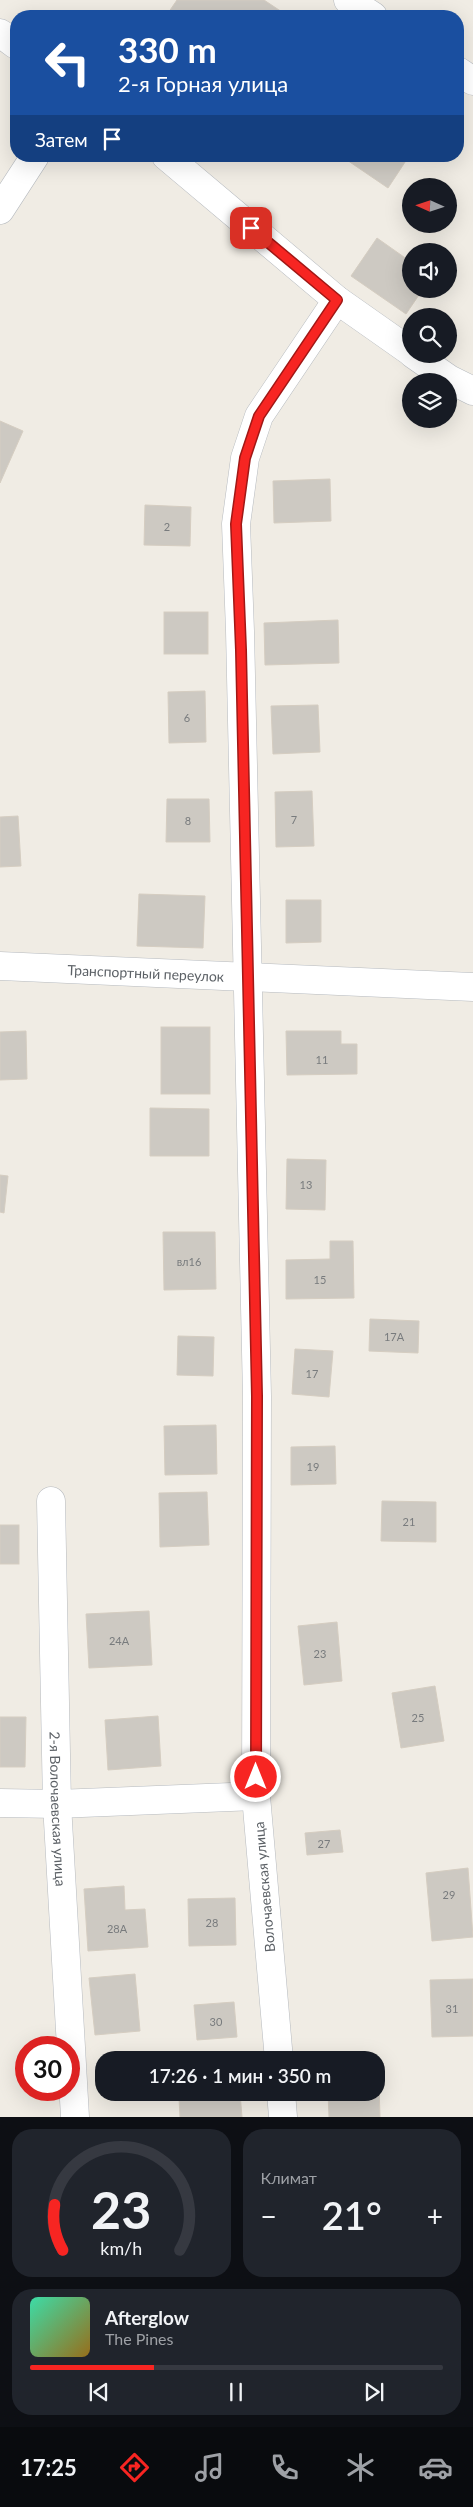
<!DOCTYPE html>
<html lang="ru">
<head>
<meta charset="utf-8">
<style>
	:root { --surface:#171b24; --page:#20242c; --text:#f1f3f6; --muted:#9ea1a6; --line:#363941; --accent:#f72522 }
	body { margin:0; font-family:Lato,sans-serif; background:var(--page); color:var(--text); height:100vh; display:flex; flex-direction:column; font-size:19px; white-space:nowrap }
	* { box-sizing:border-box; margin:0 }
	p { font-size:16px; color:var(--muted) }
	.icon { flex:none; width:28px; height:28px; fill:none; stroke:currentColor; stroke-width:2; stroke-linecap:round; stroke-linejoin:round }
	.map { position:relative; height:2117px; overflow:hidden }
	.drawer { display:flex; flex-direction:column; gap:12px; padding:12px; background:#0d0f14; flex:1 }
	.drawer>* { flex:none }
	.hud { position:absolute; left:10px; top:10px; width:454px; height:152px; border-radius:20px; box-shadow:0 5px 20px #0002; background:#1a4fa0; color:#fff; overflow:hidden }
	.needle { width:32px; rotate:273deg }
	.tools { position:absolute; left:402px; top:178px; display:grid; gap:10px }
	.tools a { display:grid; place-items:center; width:55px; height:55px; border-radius:50%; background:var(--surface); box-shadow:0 5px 20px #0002; font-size:25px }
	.speed { position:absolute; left:15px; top:2036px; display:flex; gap:10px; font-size:25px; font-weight:700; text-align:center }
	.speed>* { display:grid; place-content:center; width:65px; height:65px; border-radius:50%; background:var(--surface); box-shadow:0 5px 20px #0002; line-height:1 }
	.speed .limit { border:8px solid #d22; background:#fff; color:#111 }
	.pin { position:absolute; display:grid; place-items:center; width:42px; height:42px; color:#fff; margin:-21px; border-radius:10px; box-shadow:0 2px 8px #0006 }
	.me { position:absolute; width:55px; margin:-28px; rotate:0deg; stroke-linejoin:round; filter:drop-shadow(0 0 4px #0008) }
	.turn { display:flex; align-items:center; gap:18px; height:105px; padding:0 25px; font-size:22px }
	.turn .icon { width:65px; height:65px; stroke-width:2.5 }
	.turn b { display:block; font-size:35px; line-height:42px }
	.then { display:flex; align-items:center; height:48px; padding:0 25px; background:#0003; gap:10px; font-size:19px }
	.big { font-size:38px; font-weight:600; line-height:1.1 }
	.drawer .card { flex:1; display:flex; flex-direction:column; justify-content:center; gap:8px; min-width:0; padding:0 18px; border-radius:20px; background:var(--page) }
	.drawer .dial { align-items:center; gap:0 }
	.dial svg { height:130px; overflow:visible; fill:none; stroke:var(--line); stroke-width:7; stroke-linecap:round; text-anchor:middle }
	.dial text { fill:var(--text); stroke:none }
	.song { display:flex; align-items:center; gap:15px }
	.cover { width:60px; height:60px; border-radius:8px; background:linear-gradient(135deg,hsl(160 70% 55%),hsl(40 70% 35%)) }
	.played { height:5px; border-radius:2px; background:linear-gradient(90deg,var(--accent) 30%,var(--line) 30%) }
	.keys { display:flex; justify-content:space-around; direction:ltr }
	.heat { display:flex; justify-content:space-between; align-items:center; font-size:28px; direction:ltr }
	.drawer .tiles { flex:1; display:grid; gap:12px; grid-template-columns:1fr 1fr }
	.card:last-child { grid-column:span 2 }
	.trip { position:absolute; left:95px; top:2051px; width:290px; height:50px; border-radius:20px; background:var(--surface); box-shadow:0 5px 20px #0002; font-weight:600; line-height:50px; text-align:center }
	.dock { display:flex; height:80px; justify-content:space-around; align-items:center; background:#090b0e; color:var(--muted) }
	.dock .icon { width:35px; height:35px }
	.dock .selected { color:var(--accent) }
	.dock b { font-size:22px; color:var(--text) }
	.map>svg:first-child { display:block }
	.building { fill:#cdc9c2; stroke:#d5cdc1 }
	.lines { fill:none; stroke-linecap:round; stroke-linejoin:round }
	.minor-casing { stroke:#b6babf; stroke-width:29 }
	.minor { stroke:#fff; stroke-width:28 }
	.route-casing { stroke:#a11816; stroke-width:12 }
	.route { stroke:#f72522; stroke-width:9 }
	.labels { text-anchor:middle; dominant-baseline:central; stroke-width:4; stroke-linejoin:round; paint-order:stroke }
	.number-label { font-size:11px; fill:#787b7d }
	.street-label { font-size:14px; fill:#5c6166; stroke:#fff }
</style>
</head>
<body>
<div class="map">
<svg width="473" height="2117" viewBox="0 0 473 2117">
	<rect width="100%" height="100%" fill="#f0ece4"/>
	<g class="building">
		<path d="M177 0H264L288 16H166Z"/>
		<path d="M341 156H409L388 188Z"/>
		<path d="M377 238 411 262V289H423L406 314 351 276Z"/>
		<path d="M0 421 23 431 0 483Z"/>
		<path d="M330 479 331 521 274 523 273 481Z"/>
		<path d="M145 505 191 507 190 546 144 545Z"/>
		<rect x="164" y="612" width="44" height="42"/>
		<path d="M338 620 339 663 265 665 264 623Z"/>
		<path d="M205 691 206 742 169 743 168 692Z"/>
		<path d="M318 705 320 752 273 754 271 706Z"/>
		<path d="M312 791 314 846 276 847 275 792Z"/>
		<path d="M167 799H209L210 842H166Z"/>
		<path d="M18 816 21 866 0 867V817Z"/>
		<path d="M139 894 205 896 203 948 137 946Z"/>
		<path d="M286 900H321V942L286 943Z"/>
		<rect x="161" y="1027" width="49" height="67"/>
		<path d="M26 1031 27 1079 0 1080V1032Z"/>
		<path d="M286 1031H341V1044H357V1074L287 1075Z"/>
		<path d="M150 1108 209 1109V1156H150Z"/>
		<path d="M287 1159 326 1160 325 1210 286 1209Z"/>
		<path d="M0 1175 8 1176 4 1213 0 1212Z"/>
		<path d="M163 1232H215L216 1289 164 1290Z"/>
		<path d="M330 1241H353L354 1298 286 1299V1260L330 1259Z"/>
		<path d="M370 1319 419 1321 418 1353 369 1351Z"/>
		<path d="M178 1336 214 1337 213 1376 177 1375Z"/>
		<path d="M295 1349 333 1351 329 1397 292 1394Z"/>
		<path d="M216 1425 217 1474 165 1475 164 1426Z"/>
		<path d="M335 1446 336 1484 291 1485V1447Z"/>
		<path d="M207 1492 209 1545 160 1547 159 1493Z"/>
		<path d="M382 1501 436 1502V1542L381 1541Z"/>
		<rect x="0" y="1525" width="19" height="39"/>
		<path d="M149 1611 152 1665 89 1668 86 1614Z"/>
		<path d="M337 1622 342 1681 304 1685 298 1626Z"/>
		<path d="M435 1686 444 1741 401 1748 392 1693Z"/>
		<path d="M158 1716 161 1766 108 1770 105 1720Z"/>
		<path d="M0 1717H26L25 1767H0Z"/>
		<path d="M340 1830 343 1852 307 1855 305 1833Z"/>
		<path d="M468 1868 473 1937 432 1941 426 1873Z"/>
		<path d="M124 1886 125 1910 145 1909 148 1947 88 1951 84 1889Z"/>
		<path d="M235 1898 236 1945 189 1946 188 1899Z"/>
		<path d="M135 1974 140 2031 95 2035 89 1978Z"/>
		<path d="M473 1979V2036L432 2037 430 1980Z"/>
		<path d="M234 2002 237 2037 197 2040 194 2005Z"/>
		<path d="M376 2085H379L380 2117H329L328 2092H376Z"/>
		<path d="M240 2093 242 2117H180L179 2098Z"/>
	</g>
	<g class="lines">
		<g class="minor-casing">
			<g id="minor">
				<path d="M348 0 373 16"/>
				<path d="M0 33 16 45"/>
				<path d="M458 71 473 81"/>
				<path d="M166 156 337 300 411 352"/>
				<path d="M0 210 35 156"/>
				<path d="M413 354 449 379 473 391"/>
				<path id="s1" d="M0 966 473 987"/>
				<path id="s2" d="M51 1501 57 1804 75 2117"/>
				<path d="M0 1803 57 1804 256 1796"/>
				<path d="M279 2060 256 1796 257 1396 240 631 236 524 245 458 259 416 337 300"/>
				<path d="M281 2092 283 2117"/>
			</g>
		</g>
		<use href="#minor" class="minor"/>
	</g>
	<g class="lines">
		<g class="route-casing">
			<path id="route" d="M251 228 337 300 259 416 245 458 236 524 241 650 257 1396 256 1777"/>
		</g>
		<use href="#route" class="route"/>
	</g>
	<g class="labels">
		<g class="number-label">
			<text x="167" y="526">2</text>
			<text x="187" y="717">6</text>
			<text x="294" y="819">7</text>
			<text x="188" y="820">8</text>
			<text x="322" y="1059">11</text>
			<text x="306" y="1184">13</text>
			<text x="189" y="1261">вл16</text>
			<text x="320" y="1279">15</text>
			<text x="394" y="1336">17А</text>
			<text x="312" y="1373">17</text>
			<text x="313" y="1466">19</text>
			<text x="409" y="1521">21</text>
			<text x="119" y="1640">24А</text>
			<text x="320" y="1653">23</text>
			<text x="418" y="1717">25</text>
			<text x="324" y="1843">27</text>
			<text x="449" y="1894">29</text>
			<text x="212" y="1922">28</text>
			<text x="117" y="1928">28А</text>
			<text x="452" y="2008">31</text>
			<text x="216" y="2021">30</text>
		</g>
		<g class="street-label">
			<text stroke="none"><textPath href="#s1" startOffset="146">Транспортный переулок</textPath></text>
			<text stroke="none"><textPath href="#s2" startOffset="308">2-я Волочаевская улица</textPath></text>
			<text transform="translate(264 1887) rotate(-95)">Волочаевская улица</text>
		</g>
	</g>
</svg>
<div class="tools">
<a><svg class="needle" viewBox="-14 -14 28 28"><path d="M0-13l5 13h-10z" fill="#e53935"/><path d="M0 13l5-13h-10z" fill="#9ea1a6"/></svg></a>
<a><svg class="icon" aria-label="sound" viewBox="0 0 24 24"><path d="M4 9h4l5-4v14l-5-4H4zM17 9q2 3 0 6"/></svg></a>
<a><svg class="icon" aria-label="search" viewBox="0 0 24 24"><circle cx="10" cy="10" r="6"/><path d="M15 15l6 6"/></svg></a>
<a><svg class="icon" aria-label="layers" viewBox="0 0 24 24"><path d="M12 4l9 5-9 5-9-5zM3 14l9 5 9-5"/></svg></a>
</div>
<div class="speed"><div class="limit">30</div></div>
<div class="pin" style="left:251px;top:228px;background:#d93025"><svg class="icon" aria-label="arrive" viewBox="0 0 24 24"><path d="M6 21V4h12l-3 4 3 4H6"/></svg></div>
<svg class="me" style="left:256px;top:1777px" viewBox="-20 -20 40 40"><circle r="17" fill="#f72522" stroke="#fff" stroke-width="3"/><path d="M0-11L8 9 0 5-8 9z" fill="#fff"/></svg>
<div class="trip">17:26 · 1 мин · 350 m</div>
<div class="hud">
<div class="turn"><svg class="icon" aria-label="left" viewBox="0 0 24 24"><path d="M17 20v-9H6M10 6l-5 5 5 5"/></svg><div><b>330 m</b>2-я Горная улица</div></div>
<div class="then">Затем<svg class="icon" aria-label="arrive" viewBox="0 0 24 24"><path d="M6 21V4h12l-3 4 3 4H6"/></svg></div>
</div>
</div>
<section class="drawer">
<div class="tiles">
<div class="card dial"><svg viewBox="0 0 100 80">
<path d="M14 69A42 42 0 1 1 86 69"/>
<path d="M14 69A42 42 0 0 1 9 41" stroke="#f72522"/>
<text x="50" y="56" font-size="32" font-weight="700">23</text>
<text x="50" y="72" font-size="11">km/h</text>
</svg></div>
<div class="card"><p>Климат</p>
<div class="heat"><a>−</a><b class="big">21°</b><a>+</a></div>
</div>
<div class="card">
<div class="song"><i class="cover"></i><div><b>Afterglow</b><p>The Pines</p></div></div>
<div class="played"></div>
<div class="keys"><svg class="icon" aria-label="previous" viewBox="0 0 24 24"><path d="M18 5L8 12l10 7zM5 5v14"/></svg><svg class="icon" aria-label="pause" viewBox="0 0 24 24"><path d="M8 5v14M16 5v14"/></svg><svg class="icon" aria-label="next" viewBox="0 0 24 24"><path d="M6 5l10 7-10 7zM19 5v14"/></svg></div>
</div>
</div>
</section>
<nav class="dock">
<b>17:25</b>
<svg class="icon selected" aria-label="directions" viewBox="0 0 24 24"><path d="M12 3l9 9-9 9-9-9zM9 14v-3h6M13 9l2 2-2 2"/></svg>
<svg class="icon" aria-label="music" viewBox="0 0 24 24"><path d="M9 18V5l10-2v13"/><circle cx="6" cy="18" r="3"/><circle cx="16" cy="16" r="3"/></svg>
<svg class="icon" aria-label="phone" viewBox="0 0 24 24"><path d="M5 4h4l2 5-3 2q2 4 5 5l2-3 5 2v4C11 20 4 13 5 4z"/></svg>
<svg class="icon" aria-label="climate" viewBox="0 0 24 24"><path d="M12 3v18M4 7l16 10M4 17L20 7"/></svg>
<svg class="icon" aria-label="car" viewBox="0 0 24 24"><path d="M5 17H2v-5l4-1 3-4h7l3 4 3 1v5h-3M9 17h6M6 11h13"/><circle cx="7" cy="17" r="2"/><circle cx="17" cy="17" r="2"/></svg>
</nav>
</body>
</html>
